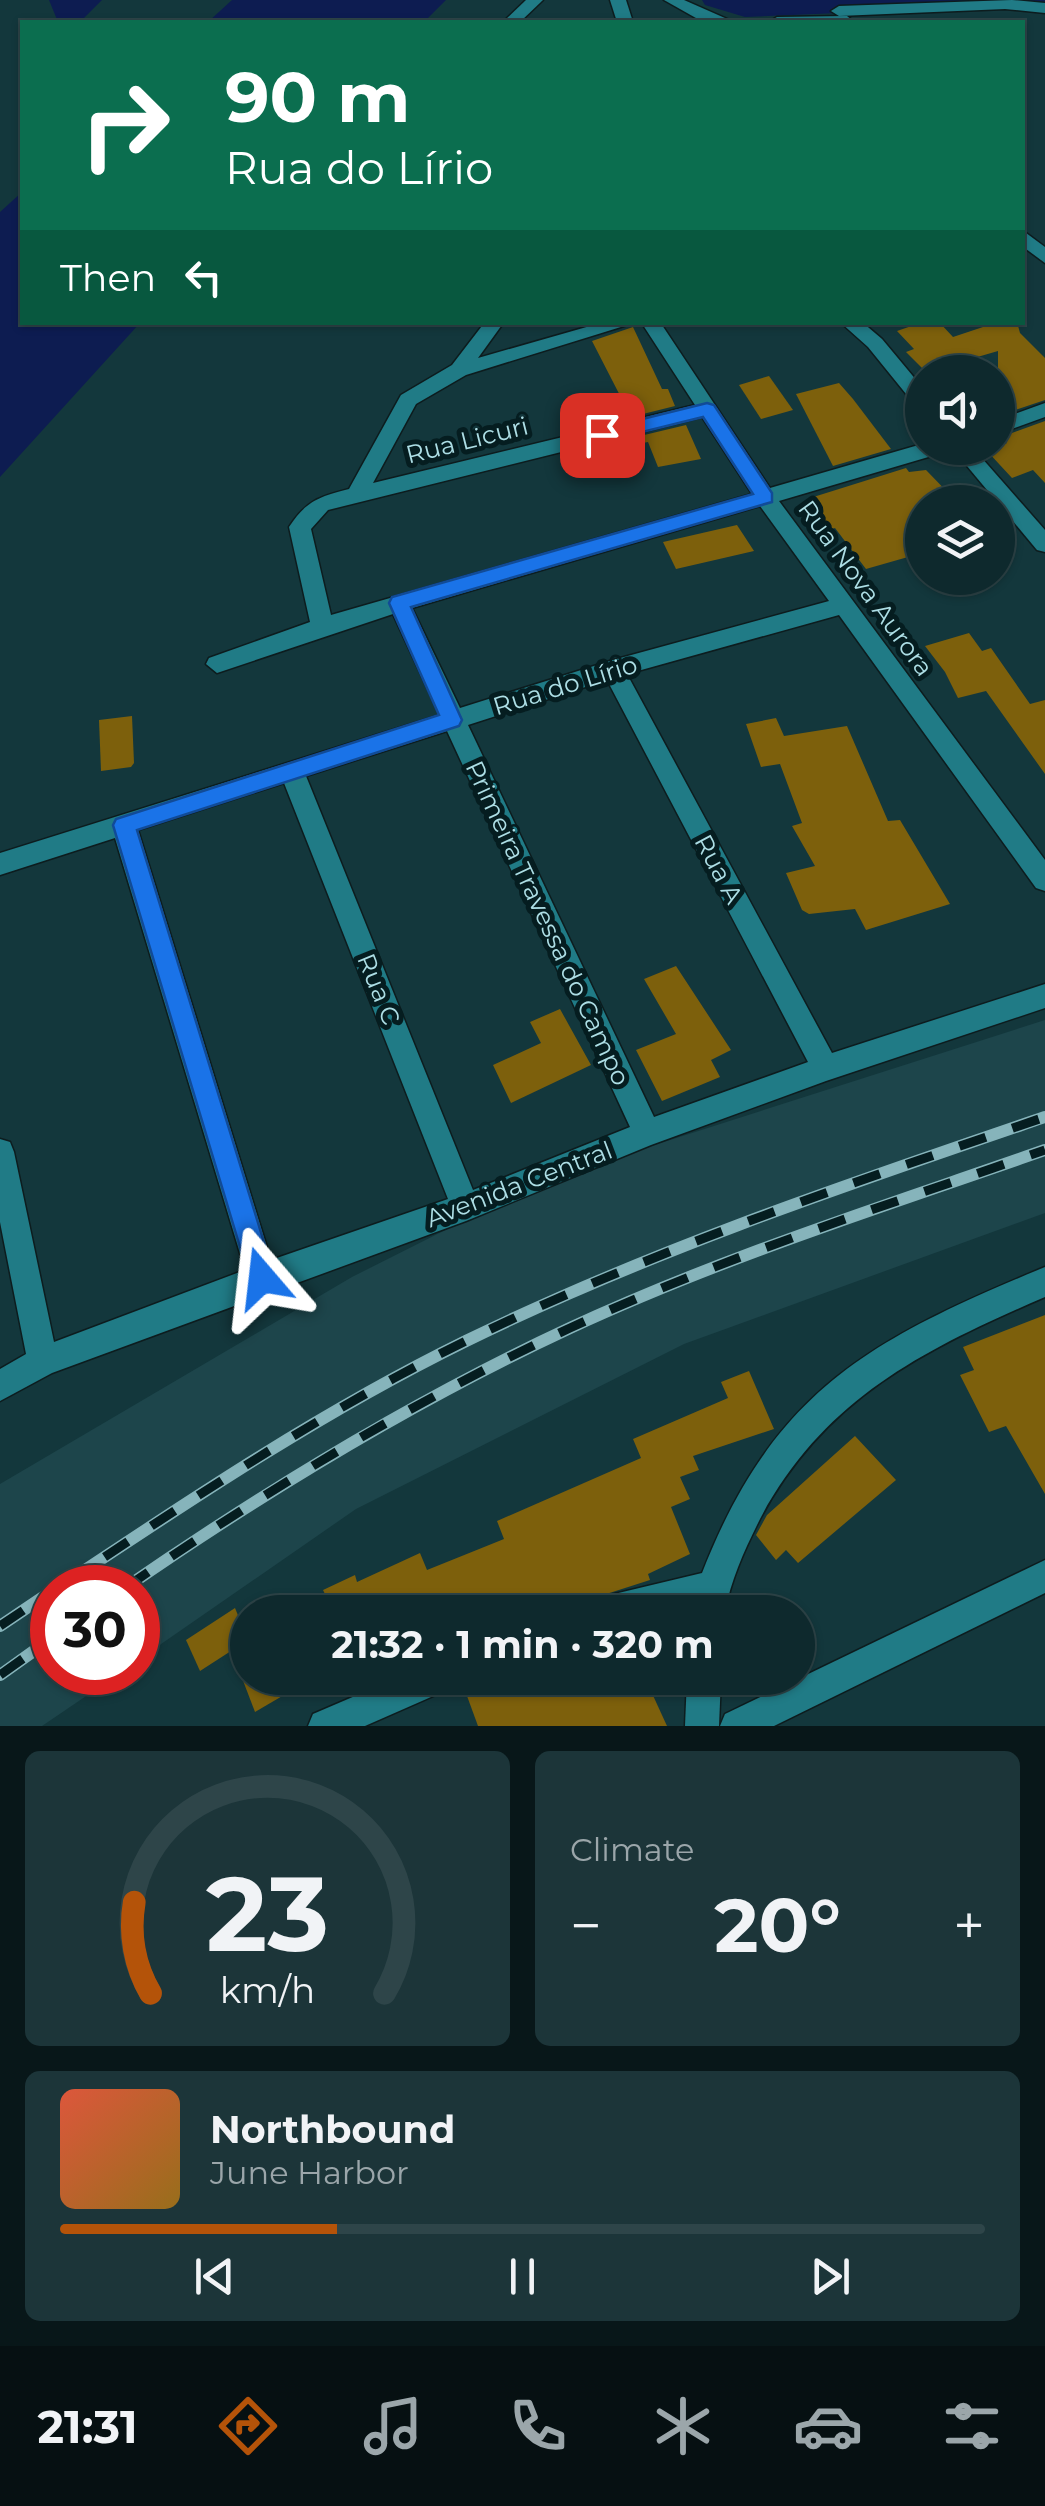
<!DOCTYPE html>
<html lang="en">
<head>
<meta charset="utf-8">
<style>
	:root { --surface:#0e292d; --page:#1c3539; --text:#f1f3f6; --muted:#9ba6aa; --line:#2e4549; --accent:#b45309 }
	body { margin:0; font-family:Montserrat,sans-serif; background:var(--page); color:var(--text); height:100vh; display:flex; flex-direction:column; font-size:38px; white-space:nowrap }
	* { box-sizing:border-box; margin:0 }
	p { font-size:32px; color:var(--muted) }
	.icon { flex:none; width:55px; height:55px; fill:none; stroke:currentColor; stroke-width:2; stroke-linecap:round; stroke-linejoin:round }
	.map { position:relative; height:1726px; overflow:hidden }
	.panel { display:flex; flex-direction:column; gap:25px; padding:25px; background:#081719; flex:1 }
	.panel>* { flex:none }
	.top-card { position:absolute; left:20px; top:20px; width:1005px; height:305px; border-radius:0px; box-shadow:0 2px 8px #0004,0 0 0 2px var(--line); background:#0b6e4f; color:#fff; overflow:hidden }
	.controls { position:absolute; left:905px; top:355px; display:grid; gap:20px }
	.controls a { display:grid; place-items:center; width:110px; height:110px; border-radius:50%; background:var(--surface); box-shadow:0 2px 8px #0004,0 0 0 2px var(--line); font-size:50px }
	.speed { position:absolute; left:30px; top:1565px; display:flex; gap:20px; font-size:50px; font-weight:700; text-align:center }
	.speed>* { display:grid; place-content:center; width:130px; height:130px; border-radius:50%; background:var(--surface); box-shadow:0 2px 8px #0004,0 0 0 2px var(--line); line-height:1 }
	.speed .limit { border:15px solid #d22; background:#fff; color:#111 }
	.pin { position:absolute; display:grid; place-items:center; width:85px; height:85px; color:#fff; margin:-42px; border-radius:20px; box-shadow:0 5px 15px #0006 }
	.me { position:absolute; width:110px; margin:-55px; rotate:343deg; stroke-linejoin:round; filter:drop-shadow(0 0 8px #0008) }
	.turn { display:flex; align-items:center; gap:35px; height:210px; padding:0 40px; font-size:45px }
	.turn .icon { width:130px; height:130px; stroke-width:2.5 }
	.turn b { display:block; font-size:70px; line-height:85px }
	.then { display:flex; align-items:center; height:95px; padding:0 40px; background:#0003; gap:20px; font-size:38px }
	.big { font-size:75px; font-weight:700; line-height:1.1 }
	.panel .card { flex:1; display:flex; flex-direction:column; justify-content:center; gap:15px; min-width:0; padding:0 35px; border-radius:15px; background:var(--page) }
	.panel .dial { align-items:center; gap:0 }
	.dial svg { height:260px; overflow:visible; fill:none; stroke:var(--line); stroke-width:7; stroke-linecap:round; text-anchor:middle }
	.dial text { fill:var(--text); stroke:none }
	.song { display:flex; align-items:center; gap:30px }
	.cover { width:120px; height:120px; border-radius:15px; background:linear-gradient(135deg,hsl(10 70% 55%),hsl(40 70% 35%)) }
	.played { height:10px; border-radius:5px; background:linear-gradient(90deg,var(--accent) 30%,var(--line) 30%) }
	.keys { display:flex; justify-content:space-around; direction:ltr }
	.heat { display:flex; justify-content:space-between; align-items:center; font-size:55px; direction:ltr }
	.panel .tiles { flex:1; display:grid; gap:25px; grid-template-columns:1fr 1fr }
	.card:last-child { grid-column:span 2 }
	.trip { position:absolute; left:230px; top:1595px; width:585px; height:100px; border-radius:50px; background:var(--surface); box-shadow:0 2px 8px #0004,0 0 0 2px var(--line); font-weight:700; line-height:100px; text-align:center }
	.tabs { display:flex; height:160px; justify-content:space-around; align-items:center; background:#061012; color:var(--muted) }
	.tabs .icon { width:70px; height:70px }
	.tabs .selected { color:var(--accent) }
	.tabs b { font-size:45px; color:var(--text) }
	.map>svg:first-child { display:block }
	.built { fill:#1d454b }
	.water { fill:#0d1c51 }
	.lines { fill:none; stroke-linecap:round; stroke-linejoin:round }
	.canal { fill:#0d1c51; fill-rule:evenodd }
	.building { fill:#7d600c }
	.minor-casing { stroke:#0d1c1e; stroke-width:3 }
	.minor { fill:#207b86; fill-rule:evenodd }
	.rail-casing { stroke:#86b4bb; stroke-width:12 }
	.rail { stroke:#051d20; stroke-width:9; stroke-dasharray:28; stroke-linecap:butt }
	.route { fill:#1a73e8; stroke:#114b97; stroke-width:2.5 }
	.labels { text-anchor:middle; dominant-baseline:central; stroke-width:10; stroke-linejoin:round; paint-order:stroke }
	.street-label { font-size:25px; fill:#addee5; stroke:#051d20 }
</style>
</head>
<body>
<div class="map">
<svg width="1045" height="1726" viewBox="0 0 1045 1726">
	<rect width="100%" height="100%" fill="#13373c"/>
	<path class="built" d="M1045 1020V1213L684 1344 356 1509 138 1660V1588H52V1672L120 1673 42 1726H0V1484L352 1277 545 1180Z"/>
	<g class="water">
		<path d="M49 0H102L80 22H58Z"/>
		<path d="M232 0H446L424 22H208Z"/>
		<path d="M22 192V322L140 323 0 477V212Z"/>
	</g>
	<g class="lines">
		<g class="canal">
			<path d="M702 0H993L981 7 745 17 705 5Z"/>
			<path d="M1010 0H1045V12L1013 5Z"/>
		</g>
	</g>
	<g class="building">
		<path d="M923 322H939L953 337 998 322H1017L1020 333 1045 358V400L998 416V351L926 372 906 352 914 349 897 331Z"/>
		<path d="M633 327 662 389H668L675 406 631 417 592 341Z"/>
		<path d="M769 376 793 410 761 419 739 385Z"/>
		<path d="M839 383 853 399 891 449 833 466 796 394Z"/>
		<path d="M1045 421V483L1033 470 1012 478 987 451 1007 443 1001 437Z"/>
		<path d="M686 425 701 459 658 467 648 442 643 443 640 436Z"/>
		<path d="M906 468 909 472 926 470 957 502H922V553L866 569 835 528 829 530 807 499Z"/>
		<path d="M737 525 754 551 676 569 663 542Z"/>
		<path d="M969 633 982 651 991 648 1030 704 1045 700V774L986 691 958 698 945 672 925 646Z"/>
		<path d="M132 716 134 763 131 767 101 771 99 720Z"/>
		<path d="M776 718 784 736 847 726 888 821 900 820 950 904 866 930 855 909 809 914 802 910 786 873 815 866 792 826 802 823 780 764 761 767 746 724Z"/>
		<path d="M676 966 731 1050 711 1060 720 1077 662 1101 636 1050 676 1034 644 979Z"/>
		<path d="M560 1009 591 1065 511 1103 493 1065 541 1043 530 1022Z"/>
		<path d="M1045 1315V1494L1006 1426 989 1432 960 1375 974 1370 963 1347Z"/>
		<path d="M749 1371 774 1429 693 1456 699 1470 680 1477 690 1499 671 1507 690 1554 648 1574 650 1580 597 1597 591 1608 582 1612H289L326 1596 323 1590 355 1575 357 1582 420 1553 427 1570 504 1539 497 1521 641 1458 633 1439 728 1398 721 1382Z"/>
		<path d="M855 1436 896 1480 798 1563 786 1550 776 1560 756 1535 767 1515Z"/>
		<path d="M235 1608 248 1640 200 1671 186 1640Z"/>
		<path d="M242 1678H313L255 1712Z"/>
		<path d="M479 1678H645L667 1726H478L463 1685Z"/>
	</g>
	<g class="lines">
		<g class="minor-casing">
			<g id="minor">
				<path d="M526 0H543L520 22H503Z"/>
				<path d="M610 0H626L633 22H617Z"/>
				<path d="M664 0H684L734 22H703Z"/>
				<path d="M1012 0 1045 3V13L1005 9 839 16 831 11 839 6Z"/>
				<path d="M847 16 854 22H769L777 17Z"/>
				<path d="M1022 230 1045 247V263L1022 246Z"/>
				<path d="M485 322H504L478 358 604 322H637L466 375 416 404 373 483 695 405 641 322H660L770 488 922 444 945 448 942 453 779 501 1045 860V891L1036 888 839 615 627 674 832 1053 1045 984V1008L826 1081 651 1145 466 1221 52 1373 0 1401V1369L26 1354 0 1222V1139L10 1142 14 1152 54 1342 245 1270 115 838 0 875V853L440 715 393 614 217 673 206 664 209 658 310 622 289 527C307 500 319 497 349 489L401 395 452 365ZM702 417 752 494 331 615 311 529 328 510ZM760 506 829 601 613 660 460 708 412 608ZM607 680 808 1062 654 1117 468 725ZM447 731 630 1127 473 1190 306 776ZM284 783 448 1199 271 1260 138 830Z"/>
				<path d="M840 322H862L882 339 922 387V407L915 405 868 347Z"/>
				<path d="M1045 403V417L998 434V420Z"/>
				<path d="M952 448H973L1045 530V552L1037 550Z"/>
				<path d="M1045 1267V1297C925 1349 824 1398 760 1519 745 1549 731 1579 725 1612H693V1608L675 1612H594L598 1600 610 1595 702 1573C774 1389 872 1339 1045 1267Z"/>
				<path d="M1045 1560V1593L774 1726H720L725 1714Z"/>
				<path d="M397 1678H452L447 1690 365 1726H308L313 1714Z"/>
				<path d="M687 1678H721L719 1726H685Z"/>
			</g>
		</g>
		<use href="#minor" class="minor"/>
		<g class="rail-casing">
			<g id="rail">
				<path d="M58 1588C190 1500 323 1411 466 1341 652 1250 849 1184 1045 1117"/>
				<path d="M125 1588C267 1490 413 1401 570 1328 723 1257 885 1206 1045 1150"/>
				<path d="M0 1626 52 1591"/>
				<path d="M0 1675 52 1638"/>
			</g>
		</g>
		<use href="#rail" class="rail"/>
	</g>
	<path class="route" d="M707 403 714 405 772 493V502L411 607 462 720 459 726 137 830 275 1278 271 1287 262 1291 252 1287 113 825 116 819 439 715 389 603 392 597 753 494 703 417 602 442 593 435 602 429Z"/>
	<g class="labels">
		<g class="street-label">
			<text transform="translate(467 440) rotate(-14)">Rua Licuri</text>
			<text transform="translate(866 588) rotate(54)">Rua Nova Aurora</text>
			<text transform="translate(565 685) rotate(-17)">Rua do Lírio</text>
			<text transform="translate(719 869) rotate(62)">Rua A</text>
			<text transform="translate(548 923) rotate(65)">Primeira Travessa do Campo</text>
			<text transform="translate(379 989) rotate(68)">Rua C</text>
			<text transform="translate(519 1184) rotate(-21)">Avenida Central</text>
		</g>
	</g>
</svg>
<div class="controls">
<a><svg class="icon" aria-label="sound" viewBox="0 0 24 24"><path d="M4 9h4l5-4v14l-5-4H4zM17 9q2 3 0 6"/></svg></a>
<a><svg class="icon" aria-label="layers" viewBox="0 0 24 24"><path d="M12 4l9 5-9 5-9-5zM3 14l9 5 9-5"/></svg></a>
</div>
<div class="speed"><div class="limit">30</div></div>
<div class="pin" style="left:602px;top:435px;background:#d93025"><svg class="icon" aria-label="arrive" viewBox="0 0 24 24"><path d="M6 21V4h12l-3 4 3 4H6"/></svg></div>
<svg class="me" style="left:262px;top:1278px" viewBox="-20 -20 40 40"><path d="M0-17L14 15 0 8-14 15z" fill="#1a73e8" stroke="#fff" stroke-width="4"/></svg>
<div class="trip">21:32 · 1 min · 320 m</div>
<div class="top-card">
<div class="turn"><svg class="icon" aria-label="right" viewBox="0 0 24 24"><path d="M7 20v-9h11M14 6l5 5-5 5"/></svg><div><b>90 m</b>Rua do Lírio</div></div>
<div class="then">Then<svg class="icon" aria-label="left" viewBox="0 0 24 24"><path d="M17 20v-9H6M10 6l-5 5 5 5"/></svg></div>
</div>
</div>
<section class="panel">
<div class="tiles">
<div class="card dial"><svg viewBox="0 0 100 80">
<path d="M14 69A42 42 0 1 1 86 69"/>
<path d="M14 69A42 42 0 0 1 9 41" stroke="#b45309"/>
<text x="50" y="56" font-size="32" font-weight="700">23</text>
<text x="50" y="72" font-size="11">km/h</text>
</svg></div>
<div class="card"><p>Climate</p>
<div class="heat"><a>−</a><b class="big">20°</b><a>+</a></div>
</div>
<div class="card">
<div class="song"><i class="cover"></i><div><b>Northbound</b><p>June Harbor</p></div></div>
<div class="played"></div>
<div class="keys"><svg class="icon" aria-label="previous" viewBox="0 0 24 24"><path d="M18 5L8 12l10 7zM5 5v14"/></svg><svg class="icon" aria-label="pause" viewBox="0 0 24 24"><path d="M8 5v14M16 5v14"/></svg><svg class="icon" aria-label="next" viewBox="0 0 24 24"><path d="M6 5l10 7-10 7zM19 5v14"/></svg></div>
</div>
</div>
</section>
<nav class="tabs">
<b>21:31</b>
<svg class="icon selected" aria-label="directions" viewBox="0 0 24 24"><path d="M12 3l9 9-9 9-9-9zM9 14v-3h6M13 9l2 2-2 2"/></svg>
<svg class="icon" aria-label="music" viewBox="0 0 24 24"><path d="M9 18V5l10-2v13"/><circle cx="6" cy="18" r="3"/><circle cx="16" cy="16" r="3"/></svg>
<svg class="icon" aria-label="phone" viewBox="0 0 24 24"><path d="M5 4h4l2 5-3 2q2 4 5 5l2-3 5 2v4C11 20 4 13 5 4z"/></svg>
<svg class="icon" aria-label="climate" viewBox="0 0 24 24"><path d="M12 3v18M4 7l16 10M4 17L20 7"/></svg>
<svg class="icon" aria-label="car" viewBox="0 0 24 24"><path d="M5 17H2v-5l4-1 3-4h7l3 4 3 1v5h-3M9 17h6M6 11h13"/><circle cx="7" cy="17" r="2"/><circle cx="17" cy="17" r="2"/></svg>
<svg class="icon" aria-label="filters" viewBox="0 0 24 24"><path d="M4 7h16M4 17h16"/><circle cx="9" cy="7" r="2"/><circle cx="15" cy="17" r="2"/></svg>
</nav>
</body>
</html>
